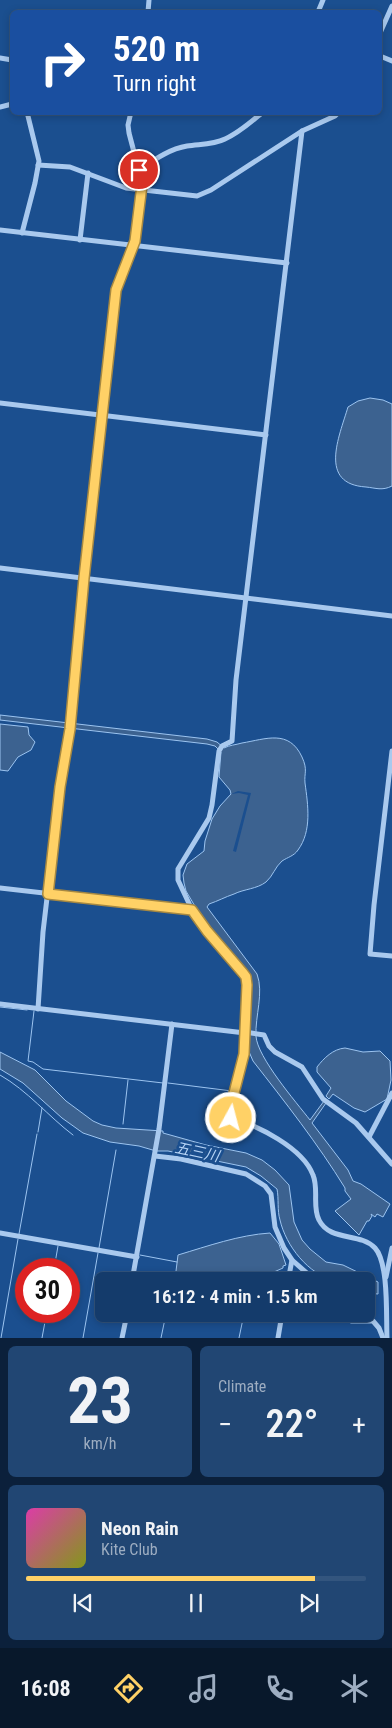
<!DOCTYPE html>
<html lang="en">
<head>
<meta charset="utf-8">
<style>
	:root { --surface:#143b6b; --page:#214673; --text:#f1f3f6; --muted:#9dadc1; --line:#33557e; --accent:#ffd166 }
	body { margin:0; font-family:"Roboto Condensed","Noto Sans JP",sans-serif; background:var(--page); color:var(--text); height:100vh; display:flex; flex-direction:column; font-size:19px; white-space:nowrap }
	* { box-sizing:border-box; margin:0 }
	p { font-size:16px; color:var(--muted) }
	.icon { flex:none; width:28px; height:28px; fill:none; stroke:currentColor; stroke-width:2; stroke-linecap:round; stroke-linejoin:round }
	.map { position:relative; height:1338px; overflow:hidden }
	.sheet { display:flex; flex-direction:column; gap:8px; padding:8px; background:#0b203b; flex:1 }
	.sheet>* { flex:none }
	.banner { position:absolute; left:10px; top:10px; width:372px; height:105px; border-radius:8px; box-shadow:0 2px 8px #0003,0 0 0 1px var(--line); background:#1a4fa0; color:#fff; overflow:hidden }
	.speed { position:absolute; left:15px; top:1258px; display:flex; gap:10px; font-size:25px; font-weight:700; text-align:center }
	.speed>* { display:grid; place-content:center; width:65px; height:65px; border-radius:50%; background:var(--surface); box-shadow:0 2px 8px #0003,0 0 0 1px var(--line); line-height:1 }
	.speed .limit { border:8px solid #d22; background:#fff; color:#111 }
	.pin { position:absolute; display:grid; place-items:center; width:42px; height:42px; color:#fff; margin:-21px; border:2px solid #fff; border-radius:50%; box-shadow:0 1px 5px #0007 }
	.me { position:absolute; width:55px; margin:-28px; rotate:7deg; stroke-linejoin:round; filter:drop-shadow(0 0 4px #0008) }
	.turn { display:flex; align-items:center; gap:18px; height:105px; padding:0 20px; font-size:22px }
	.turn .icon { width:65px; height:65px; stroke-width:2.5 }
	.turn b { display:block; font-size:35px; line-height:42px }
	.big { font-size:38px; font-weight:600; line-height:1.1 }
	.sheet .widget { flex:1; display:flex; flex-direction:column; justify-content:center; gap:8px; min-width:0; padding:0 18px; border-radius:8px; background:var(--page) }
	.sheet .dial { align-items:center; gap:0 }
	.dial b { font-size:65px; line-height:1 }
	.song { display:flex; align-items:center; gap:15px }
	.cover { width:60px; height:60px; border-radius:8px; background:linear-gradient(135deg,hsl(320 70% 55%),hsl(70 70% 35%)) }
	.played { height:5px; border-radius:2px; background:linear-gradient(90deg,var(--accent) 85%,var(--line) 85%) }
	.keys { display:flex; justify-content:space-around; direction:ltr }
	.heat { display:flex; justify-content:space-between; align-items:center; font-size:28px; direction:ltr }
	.sheet .tiles { flex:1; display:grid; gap:8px; grid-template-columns:1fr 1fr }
	.widget:last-child { grid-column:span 2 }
	.trip { position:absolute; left:95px; top:1272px; width:280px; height:50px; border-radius:8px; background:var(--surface); box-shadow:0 2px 8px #0003,0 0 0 1px var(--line); font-weight:600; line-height:50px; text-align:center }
	.tab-bar { display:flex; height:80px; justify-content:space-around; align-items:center; background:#08182b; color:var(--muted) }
	.tab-bar .icon { width:35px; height:35px }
	.tab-bar .selected { color:var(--accent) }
	.tab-bar b { font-size:22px; color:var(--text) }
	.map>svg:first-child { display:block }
	.water { fill:#3c6290; stroke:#9cc4f0 }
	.pier { fill:#1b4f8f }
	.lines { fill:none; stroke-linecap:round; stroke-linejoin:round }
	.stream { stroke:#9cc4f0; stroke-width:1 }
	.minor { stroke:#a9c9ee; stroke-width:5 }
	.route-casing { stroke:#a68842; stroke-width:12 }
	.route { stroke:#ffd166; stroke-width:9 }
	.labels { text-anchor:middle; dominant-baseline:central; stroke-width:5; stroke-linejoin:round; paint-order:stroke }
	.water-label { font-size:15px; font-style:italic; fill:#b5d3f5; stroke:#1b4f8f }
</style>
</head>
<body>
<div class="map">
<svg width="392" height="1338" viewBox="0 0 392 1338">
	<rect width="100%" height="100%" fill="#1b4f8f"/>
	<g class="water">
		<path d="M370 398 383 400 392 404V486C382 491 376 488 366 487 318 484 339 437 348 407L358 401Z"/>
		<path d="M0 715 207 739 217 742 224 748C230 745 235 745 242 743 266 739 289 729 302 757 308 770 304 773 305 783 308 805 312 831 298 850 294 856 288 857 282 861 275 867 273 876 266 882 257 889 244 889 234 894 225 897 218 901 209 904L207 907 257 974C264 993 255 1016 256 1036 257 1057 296 1102 310 1120L324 1101 326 1103 312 1123 348 1170 353 1181 361 1184 390 1204 383 1217 377 1214 375 1217 371 1214 372 1216 369 1221H367L359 1235 335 1211 351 1199 345 1191V1188C318 1144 285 1102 253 1061L247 1047 246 1037 249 978 196 908 186 891 184 883 183 875 187 864 204 851 205 841 212 819 220 806 231 794 230 790 219 777 221 752 215 746 207 744 0 720Z"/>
		<path d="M0 724 28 727 29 735 35 742 31 750 18 757 8 771 0 770Z"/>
		<path d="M345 1048 363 1052 380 1051 390 1061 391 1080 387 1099 365 1112 354 1108 333 1094 329 1099 326 1096 331 1088 317 1072V1067C324 1058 333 1049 345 1048Z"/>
		<path d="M0 1052 35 1070 66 1101 93 1121 102 1125 116 1128 163 1131V1133L206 1145 246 1153 262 1160 275 1170 289 1185 294 1222 302 1240 310 1249 326 1262 343 1265 378 1282V1294L366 1293V1281C357 1281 345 1283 335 1281 308 1274 286 1246 280 1220 277 1210 279 1199 277 1189L261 1176 246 1167 168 1151H156L139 1146 110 1142 83 1133 62 1118 23 1083 0 1069Z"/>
		<path d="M270 1233 279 1244 286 1265 283 1266V1268L258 1279 256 1281H178L176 1271 178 1255C208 1246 239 1235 270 1233Z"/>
	</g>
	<path class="pier" d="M238 791 251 793 236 852 233 851 248 795 239 793 231 794Z"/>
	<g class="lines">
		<g class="stream">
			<path d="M0 1007 27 1010"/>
			<path d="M34 1011 28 1061 33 1062 43 1069 163 1083"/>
			<path d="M0 1075C28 1091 48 1116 73 1135"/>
			<path d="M168 1083 232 1091 239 1065"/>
			<path d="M123 1124 128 1080"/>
			<path d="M38 1132 42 1108"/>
			<path d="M19 1234 37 1134"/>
			<path d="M99 1248 116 1150"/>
			<path d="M140 1255 177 1262"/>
			<path d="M54 1269 58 1246"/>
			<path d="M171 1281H173"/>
			<path d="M1 1338 18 1239"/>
			<path d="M42 1338 47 1311"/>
			<path d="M83 1338 98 1253"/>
			<path d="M161 1338 166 1314"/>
			<path d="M239 1338 244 1314"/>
		</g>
		<g class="minor">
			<path d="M148 12 149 0"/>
			<path d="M318 12 323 0"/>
			<path d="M380 33 392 6"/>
			<path d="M380 56 392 61"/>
			<path d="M0 58 12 60"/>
			<path d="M0 107 12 104"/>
			<path d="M302 131 236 680 232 741 222 746 219 751 212 805 209 818 178 869V880L193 912 246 977 247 985 244 1054 234 1093 231 1118C257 1125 303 1148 313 1175 319 1189 312 1207 319 1220 330 1242 360 1232 375 1248 389 1263 386 1317 387 1338"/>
			<path d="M38 165 70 167 126 188 197 196 211 190 302 131 335 116 339 112"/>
			<path d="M139 170C154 160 169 149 187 146 200 144 213 145 225 139 239 133 251 122 263 112"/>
			<path d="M0 230 287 263"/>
			<path d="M22 233 35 183 39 161 27 112"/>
			<path d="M80 240 88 173"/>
			<path d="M0 403 266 435"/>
			<path d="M0 568 392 616"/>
			<path d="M392 751 374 905 370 954 392 956"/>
			<path d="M0 888 192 910"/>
			<path d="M0 1004 245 1033"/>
			<path d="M38 1009 43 932 60 787 71 729 84 578 116 290 135 241 141 189 140 175 129 133 128 125 131 112"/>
			<path d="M245 1032 264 1035 269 1046 275 1052 302 1067 323 1099 356 1123 392 1164"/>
			<path d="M369 1137 392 1093"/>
			<path d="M155 1156 181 1159 246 1174 265 1186 271 1194 275 1227 284 1248 292 1260 309 1275 320 1281"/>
			<path d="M0 1233 137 1257"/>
			<path d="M386 1277 392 1248"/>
			<path d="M132 1281 159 1129 172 1024"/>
			<path d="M288 1281 292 1260"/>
			<path d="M350 1314 351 1321H373L379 1328 383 1338"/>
			<path d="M122 1338 127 1314"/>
			<path d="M278 1338 282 1314"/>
		</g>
	</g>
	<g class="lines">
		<g class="route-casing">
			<path id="route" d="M139 170 142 185 135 241 116 290 84 578 70 729 60 787 48 894 192 910 207 931 243 973 246 977 247 985 244 1054 234 1093 231 1118"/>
		</g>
		<use href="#route" class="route"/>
	</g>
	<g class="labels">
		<g class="water-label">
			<text transform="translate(197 1152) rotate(12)">五三川</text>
		</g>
	</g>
</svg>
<div class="speed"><div class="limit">30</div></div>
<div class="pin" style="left:139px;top:170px;background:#d93025"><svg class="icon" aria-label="arrive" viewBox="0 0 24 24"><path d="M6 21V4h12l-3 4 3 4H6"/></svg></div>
<svg class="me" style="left:231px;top:1118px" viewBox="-20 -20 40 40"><circle r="17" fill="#ffd166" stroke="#fff" stroke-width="3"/><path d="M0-11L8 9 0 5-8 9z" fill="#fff"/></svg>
<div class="trip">16:12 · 4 min · 1.5 km</div>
<div class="banner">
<div class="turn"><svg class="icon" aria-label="right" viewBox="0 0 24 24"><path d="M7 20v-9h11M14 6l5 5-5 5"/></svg><div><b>520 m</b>Turn right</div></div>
</div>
</div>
<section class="sheet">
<div class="tiles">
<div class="widget dial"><b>23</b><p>km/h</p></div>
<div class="widget"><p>Climate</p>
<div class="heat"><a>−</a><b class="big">22°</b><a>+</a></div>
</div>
<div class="widget">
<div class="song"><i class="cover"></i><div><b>Neon Rain</b><p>Kite Club</p></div></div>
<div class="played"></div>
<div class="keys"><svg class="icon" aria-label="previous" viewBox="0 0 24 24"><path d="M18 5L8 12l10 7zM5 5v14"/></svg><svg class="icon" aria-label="pause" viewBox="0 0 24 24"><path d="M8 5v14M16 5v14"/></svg><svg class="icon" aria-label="next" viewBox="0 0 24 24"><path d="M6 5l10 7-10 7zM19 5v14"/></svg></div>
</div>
</div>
</section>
<nav class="tab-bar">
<b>16:08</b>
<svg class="icon selected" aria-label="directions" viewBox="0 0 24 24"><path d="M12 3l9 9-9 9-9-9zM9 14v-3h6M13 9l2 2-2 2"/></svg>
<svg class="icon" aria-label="music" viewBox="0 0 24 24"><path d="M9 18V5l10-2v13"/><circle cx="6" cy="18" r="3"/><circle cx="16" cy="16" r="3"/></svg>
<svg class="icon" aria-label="phone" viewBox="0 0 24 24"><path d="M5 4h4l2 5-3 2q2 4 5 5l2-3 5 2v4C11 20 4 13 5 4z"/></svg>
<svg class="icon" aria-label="climate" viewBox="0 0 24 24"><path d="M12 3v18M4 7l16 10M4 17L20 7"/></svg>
</nav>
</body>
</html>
